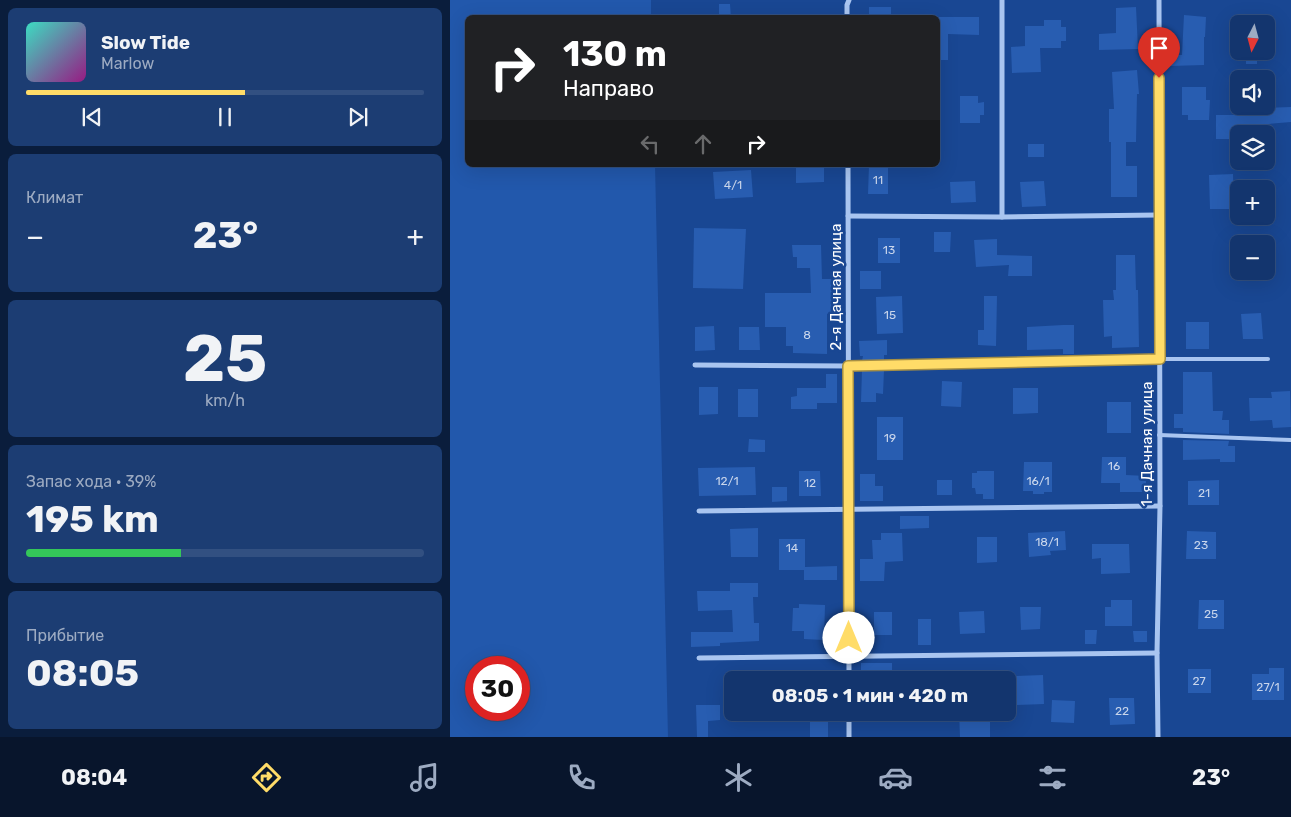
<!DOCTYPE html>
<html lang="ru">
<head>
<meta charset="utf-8">
<style>
	:root { --surface:#13356e; --page:#1c3d73; --text:#f1f3f6; --muted:#9dabc2; --line:#325081; --accent:#ffdc68 }
	body { margin:0; font-family:Rubik,sans-serif; background:var(--page); color:var(--text); height:100vh; display:flex; flex-direction:column; font-size:19px; white-space:nowrap }
	* { box-sizing:border-box; margin:0 }
	p { font-size:16px; color:var(--muted) }
	.icon { flex:none; width:28px; height:28px; fill:none; stroke:currentColor; stroke-width:2; stroke-linecap:round; stroke-linejoin:round }
	.map { position:relative; flex:1; overflow:hidden }
	.details { display:flex; flex-direction:column; gap:8px; padding:8px; background:#0a1d3c; width:450px }
	.details>* { flex:none }
	.guide { position:absolute; left:15px; top:15px; width:475px; height:152px; border-radius:8px; box-shadow:0 5px 20px #0002,0 0 0 1px var(--line); background:#202124; color:#fff; overflow:hidden }
	.needle { width:32px; rotate:186deg }
	.tools { position:absolute; left:780px; top:15px; display:grid; gap:10px }
	.tools a { display:grid; place-items:center; width:45px; height:45px; border-radius:8px; background:var(--surface); box-shadow:0 5px 20px #0002,0 0 0 1px var(--line); font-size:25px }
	.speed { position:absolute; left:15px; top:656px; display:flex; gap:10px; font-size:25px; font-weight:700; text-align:center }
	.speed>* { display:grid; place-content:center; width:65px; height:65px; border-radius:50%; background:var(--surface); box-shadow:0 5px 20px #0002,0 0 0 1px var(--line); line-height:1 }
	.speed .limit { border:8px solid #d22; background:#fff; color:#111 }
	.pin { position:absolute; display:grid; place-items:center; width:42px; height:42px; color:#fff; margin:-51px -21px; border-radius:50% 50% 50% 0; rotate:-45deg; box-shadow:0 0 5px #0007 }
	.pin .icon { rotate:45deg }
	.me { position:absolute; width:55px; margin:-28px; rotate:0deg; stroke-linejoin:round; filter:drop-shadow(0 0 4px #0008) }
	.turn { display:flex; align-items:center; gap:18px; height:105px; padding:0 15px; font-size:22px }
	.turn .icon { width:65px; height:65px; stroke-width:2.5 }
	.turn b { display:block; font-size:35px; line-height:42px }
	.lanes { display:flex; align-items:center; height:48px; padding:0 15px; background:#0003; justify-content:center; gap:25px; direction:ltr }
	.lanes .off { opacity:.35 }
	.big { font-size:38px; font-weight:700; line-height:1.1 }
	.details .card { flex:1; display:flex; flex-direction:column; justify-content:center; gap:8px; min-width:0; padding:0 18px; border-radius:8px; background:var(--page) }
	.details .dial { align-items:center; gap:0 }
	.dial b { font-size:65px; line-height:1 }
	.song { display:flex; align-items:center; gap:15px }
	.cover { width:60px; height:60px; border-radius:8px; background:linear-gradient(135deg,hsl(170 70% 55%),hsl(310 70% 35%)) }
	.played { height:5px; border-radius:2px; background:linear-gradient(90deg,var(--accent) 55%,var(--line) 55%) }
	.keys { display:flex; justify-content:space-around; direction:ltr }
	.heat { display:flex; justify-content:space-between; align-items:center; font-size:28px; direction:ltr }
	.charge { height:8px; border-radius:4px; background:linear-gradient(90deg,#34c759 39%,var(--line) 0) }
	.trip { position:absolute; left:274px; top:671px; width:292px; height:50px; border-radius:8px; background:var(--surface); box-shadow:0 5px 20px #0002,0 0 0 1px var(--line); font-weight:700; line-height:50px; text-align:center }
	.menu { display:flex; height:80px; justify-content:space-around; align-items:center; background:#08152c; color:var(--muted) }
	.menu .icon { width:35px; height:35px }
	.menu .selected { color:var(--accent) }
	.menu b { font-size:22px; color:var(--text) }
	main { display:flex; flex:1; min-height:0 }
	.map>svg:first-child { display:block }
	.green { fill:#2258ac; fill-rule:evenodd }
	.building { fill:#285db1 }
	.lines { fill:none; stroke-linecap:round; stroke-linejoin:round }
	.lane { stroke:#a9c5f0; stroke-width:4 }
	.street { stroke:#a9c5f0; stroke-width:5 }
	.route-casing { stroke:#a68f44; stroke-width:12 }
	.route { stroke:#ffdc68; stroke-width:9 }
	.labels { text-anchor:middle; dominant-baseline:central; stroke-width:5; stroke-linejoin:round; paint-order:stroke }
	.number-label { font-size:12px; fill:#c9d6ec }
	.street-label { font-size:15px; fill:#fff; stroke:#194793 }
</style>
</head>
<body>
<main>
<section class="details">
<div class="card">
<div class="song"><i class="cover"></i><div><b>Slow Tide</b><p>Marlow</p></div></div>
<div class="played"></div>
<div class="keys"><svg class="icon" aria-label="previous" viewBox="0 0 24 24"><path d="M18 5L8 12l10 7zM5 5v14"/></svg><svg class="icon" aria-label="pause" viewBox="0 0 24 24"><path d="M8 5v14M16 5v14"/></svg><svg class="icon" aria-label="next" viewBox="0 0 24 24"><path d="M6 5l10 7-10 7zM19 5v14"/></svg></div>
</div>
<div class="card"><p>Климат</p>
<div class="heat"><a>−</a><b class="big">23°</b><a>+</a></div>
</div>
<div class="card dial"><b>25</b><p>km/h</p></div>
<div class="card"><p>Запас хода · 39%</p><b class="big">195 km</b><div class="charge"></div></div>
<div class="card"><p>Прибытие</p><b class="big">08:05</b></div>
</section>
<div class="map">
<svg width="841" height="737" viewBox="0 0 841 737">
	<rect width="100%" height="100%" fill="#194793"/>
	<path class="green" d="M0 0H201V17L18 18V165H205L218 737H0ZM26 668H69V710H26Z"/>
	<g class="building">
		<path d="M269 4H280L281 18H269Z"/>
		<rect x="419" y="7" width="22" height="11"/>
		<path d="M686 7 688 49 649 50V34L666 33V8Z"/>
		<path d="M734 15 756 17 755 37H754V65L720 66V55H732Z"/>
		<path d="M488 17H529V35L498 34V60H488Z"/>
		<path d="M594 20H611V27H616V41H611V48H590L591 72 562 73 561 47 575 46V26H594Z"/>
		<rect x="796" y="51" width="11" height="13"/>
		<path d="M687 70 689 94H687L686 142H676V166H687V197H661V142H659V109H664L662 72Z"/>
		<path d="M732 87H756V100H760L759 120H738V115H732Z"/>
		<path d="M510 96H528V103L534 102V115H530V123H510Z"/>
		<path d="M798 106H813V108L841 107V122L818 124V134H788V139H766V115H798Z"/>
		<rect x="578" y="144" width="16" height="13"/>
		<path d="M346 165H374V182L346 183Z"/>
		<path d="M419 165H438V194H418Z"/>
		<path d="M301 170 303 197 265 199 263 172Z"/>
		<path d="M783 174 784 209H760L759 175Z"/>
		<path d="M525 181 526 202 501 203 500 182Z"/>
		<path d="M594 181 596 206 572 207 570 182Z"/>
		<path d="M244 228 296 229 293 289 243 288Z"/>
		<path d="M484 232H501L500 252H484Z"/>
		<rect x="428" y="238" width="22" height="25"/>
		<path d="M547 239V255L582 256V276H558L559 265 526 267 524 240Z"/>
		<path d="M342 245H371L372 279H384V314H377V354L343 353V346H336V327H315V293H361L360 268H347V257H343Z"/>
		<path d="M666 255H685L686 290H688L689 347 662 348V336L654 337 653 300H664L663 290H666Z"/>
		<rect x="410" y="271" width="21" height="18"/>
		<path d="M452 296 453 333 427 334 426 297Z"/>
		<path d="M534 296H547L546 346 528 345V330H534Z"/>
		<path d="M811 313 813 339H793L791 314Z"/>
		<rect x="736" y="322" width="23" height="27"/>
		<path d="M613 325H624V354H613V349L577 350V327Z"/>
		<path d="M264 326 265 350 245 351V327Z"/>
		<path d="M289 327H309L310 350H289Z"/>
		<path d="M437 340V355H434V361H412L413 356H410L409 341Z"/>
		<path d="M412 370H434L433 394 426 393V402H411Z"/>
		<path d="M733 372H762L763 411H773L772 420H779V434L733 432V428H724V414H733Z"/>
		<path d="M376 374H387V403H367V409H341V397L347 396V388H376Z"/>
		<path d="M492 381 512 382 511 407 491 406Z"/>
		<path d="M249 387H268V414L249 415Z"/>
		<path d="M563 388H588V413L563 414Z"/>
		<rect x="288" y="389" width="20" height="28"/>
		<path d="M840 391 841 427 823 428 822 420 800 421 799 398H822L821 392Z"/>
		<rect x="657" y="402" width="24" height="31"/>
		<rect x="427" y="417" width="26" height="43"/>
		<path d="M299 439 315 440V452H298Z"/>
		<path d="M733 440 779 441 778 446H785V462H770V459L733 460Z"/>
		<path d="M652 457H676V475L696 476V492H670V483H651Z"/>
		<path d="M574 462H602V492H594V494H583V491H573Z"/>
		<path d="M305 467 306 495 249 496 248 468Z"/>
		<path d="M349 471H370L371 496H349Z"/>
		<path d="M527 471H544V499H533V494H526L525 488H522V473H527Z"/>
		<path d="M410 474H425V486H433V501H410Z"/>
		<rect x="487" y="480" width="15" height="15"/>
		<path d="M769 480V505H738V481Z"/>
		<path d="M322 487H337V501L322 502Z"/>
		<path d="M450 516H479V528L450 529Z"/>
		<path d="M308 528V557H281L280 529Z"/>
		<path d="M615 531 616 550 600 551 601 555 579 557 578 533Z"/>
		<path d="M737 531 766 532V559H736Z"/>
		<path d="M431 533H452L453 561 435 562 434 581H410V559H423L422 540H431Z"/>
		<path d="M527 537H547V562L527 563Z"/>
		<path d="M329 539H355V567L387 566V580H354V570H329Z"/>
		<path d="M642 544H679L680 573 651 574V558L642 559Z"/>
		<path d="M280 583H308V597H303L304 623H309V641L270 643V646L241 647V632H283L282 610 248 611 247 591H280Z"/>
		<path d="M661 600H682V626H655V607H661Z"/>
		<path d="M749 600H774V629H748Z"/>
		<path d="M349 604 375 605 374 640 354 639V631H342L343 608H349Z"/>
		<path d="M570 607H591L590 629 571 630Z"/>
		<path d="M534 611 535 633 510 634 509 612Z"/>
		<rect x="424" y="612" width="18" height="23"/>
		<rect x="468" y="619" width="13" height="26"/>
		<path d="M635 630H647L646 644H635Z"/>
		<path d="M683 631H697V642H684Z"/>
		<rect x="411" y="663" width="31" height="15"/>
		<path d="M819 668H834V700H802V674H819Z"/>
		<rect x="738" y="669" width="23" height="24"/>
		<path d="M593 675 594 704 567 705 566 676Z"/>
		<path d="M659 698H684L685 724 660 725Z"/>
		<path d="M602 700 625 701 624 723 601 722Z"/>
		<path d="M246 705H270V720L258 721V737H247Z"/>
		<rect x="360" y="712" width="18" height="25"/>
		<path d="M509 712H540V737H510Z"/>
	</g>
	<g class="lines">
		<g class="lane">
			<path d="M710 359H818"/>
			<path d="M709 435 841 440"/>
		</g>
		<g class="street">
			<path d="M552 0V217"/>
			<path d="M397 18V5L399 0"/>
			<path d="M398 165 399 680"/>
			<path d="M398 216 552 217 708 215"/>
			<path d="M245 365 398 366 710 359"/>
			<path d="M249 511 710 506"/>
			<path d="M249 658 707 653"/>
			<path d="M399 737V712"/>
			<path d="M708 737 707 653 710 506 709 0"/>
		</g>
	</g>
	<g class="lines">
		<g class="route-casing">
			<path id="route" d="M399 638 398 366 710 359 709 78"/>
		</g>
		<use href="#route" class="route"/>
	</g>
	<g class="labels">
		<g class="number-label">
			<text x="428" y="180">11</text>
			<text x="283" y="185">4/1</text>
			<text x="439" y="250">13</text>
			<text x="440" y="315">15</text>
			<text x="357" y="335">8</text>
			<text x="440" y="438">19</text>
			<text x="664" y="466">16</text>
			<text x="277" y="481">12/1</text>
			<text x="588" y="481">16/1</text>
			<text x="360" y="483">12</text>
			<text x="754" y="493">21</text>
			<text x="597" y="542">18/1</text>
			<text x="751" y="545">23</text>
			<text x="342" y="548">14</text>
			<text x="761" y="614">25</text>
			<text x="749" y="681">27</text>
			<text x="818" y="687">27/1</text>
			<text x="672" y="711">22</text>
		</g>
		<g class="street-label">
			<text transform="translate(386 287) rotate(-90)">2-я Дачная улица</text>
			<text transform="translate(697 444) rotate(-90)">1-я Дачная улица</text>
		</g>
	</g>
</svg>
<div class="tools">
<a><svg class="needle" viewBox="-14 -14 28 28"><path d="M0-13l5 13h-10z" fill="#e53935"/><path d="M0 13l5-13h-10z" fill="#9dabc2"/></svg></a>
<a><svg class="icon" aria-label="sound" viewBox="0 0 24 24"><path d="M4 9h4l5-4v14l-5-4H4zM17 9q2 3 0 6"/></svg></a>
<a><svg class="icon" aria-label="layers" viewBox="0 0 24 24"><path d="M12 4l9 5-9 5-9-5zM3 14l9 5 9-5"/></svg></a>
<a>+</a>
<a>−</a>
</div>
<div class="speed"><div class="limit">30</div></div>
<div class="pin" style="left:709px;top:78px;background:#d93025"><svg class="icon" aria-label="arrive" viewBox="0 0 24 24"><path d="M6 21V4h12l-3 4 3 4H6"/></svg></div>
<svg class="me" style="left:399px;top:638px" viewBox="-20 -20 40 40"><circle r="19" fill="#fff"/><path d="M0-13L10 11 0 6-10 11z" fill="#ffdc68"/></svg>
<div class="trip">08:05 · 1 мин · 420 m</div>
<div class="guide">
<div class="turn"><svg class="icon" aria-label="right" viewBox="0 0 24 24"><path d="M7 20v-9h11M14 6l5 5-5 5"/></svg><div><b>130 m</b>Направо</div></div>
<div class="lanes"><svg class="icon off" aria-label="left" viewBox="0 0 24 24"><path d="M17 20v-9H6M10 6l-5 5 5 5"/></svg><svg class="icon off" aria-label="ahead" viewBox="0 0 24 24"><path d="M12 20V5M6 11l6-6 6 6"/></svg><svg class="icon" aria-label="right" viewBox="0 0 24 24"><path d="M7 20v-9h11M14 6l5 5-5 5"/></svg></div>
</div>
</div>
</main>
<nav class="menu">
<b>08:04</b>
<svg class="icon selected" aria-label="directions" viewBox="0 0 24 24"><path d="M12 3l9 9-9 9-9-9zM9 14v-3h6M13 9l2 2-2 2"/></svg>
<svg class="icon" aria-label="music" viewBox="0 0 24 24"><path d="M9 18V5l10-2v13"/><circle cx="6" cy="18" r="3"/><circle cx="16" cy="16" r="3"/></svg>
<svg class="icon" aria-label="phone" viewBox="0 0 24 24"><path d="M5 4h4l2 5-3 2q2 4 5 5l2-3 5 2v4C11 20 4 13 5 4z"/></svg>
<svg class="icon" aria-label="climate" viewBox="0 0 24 24"><path d="M12 3v18M4 7l16 10M4 17L20 7"/></svg>
<svg class="icon" aria-label="car" viewBox="0 0 24 24"><path d="M5 17H2v-5l4-1 3-4h7l3 4 3 1v5h-3M9 17h6M6 11h13"/><circle cx="7" cy="17" r="2"/><circle cx="17" cy="17" r="2"/></svg>
<svg class="icon" aria-label="filters" viewBox="0 0 24 24"><path d="M4 7h16M4 17h16"/><circle cx="9" cy="7" r="2"/><circle cx="15" cy="17" r="2"/></svg>
<b>23°</b>
</nav>
</body>
</html>
